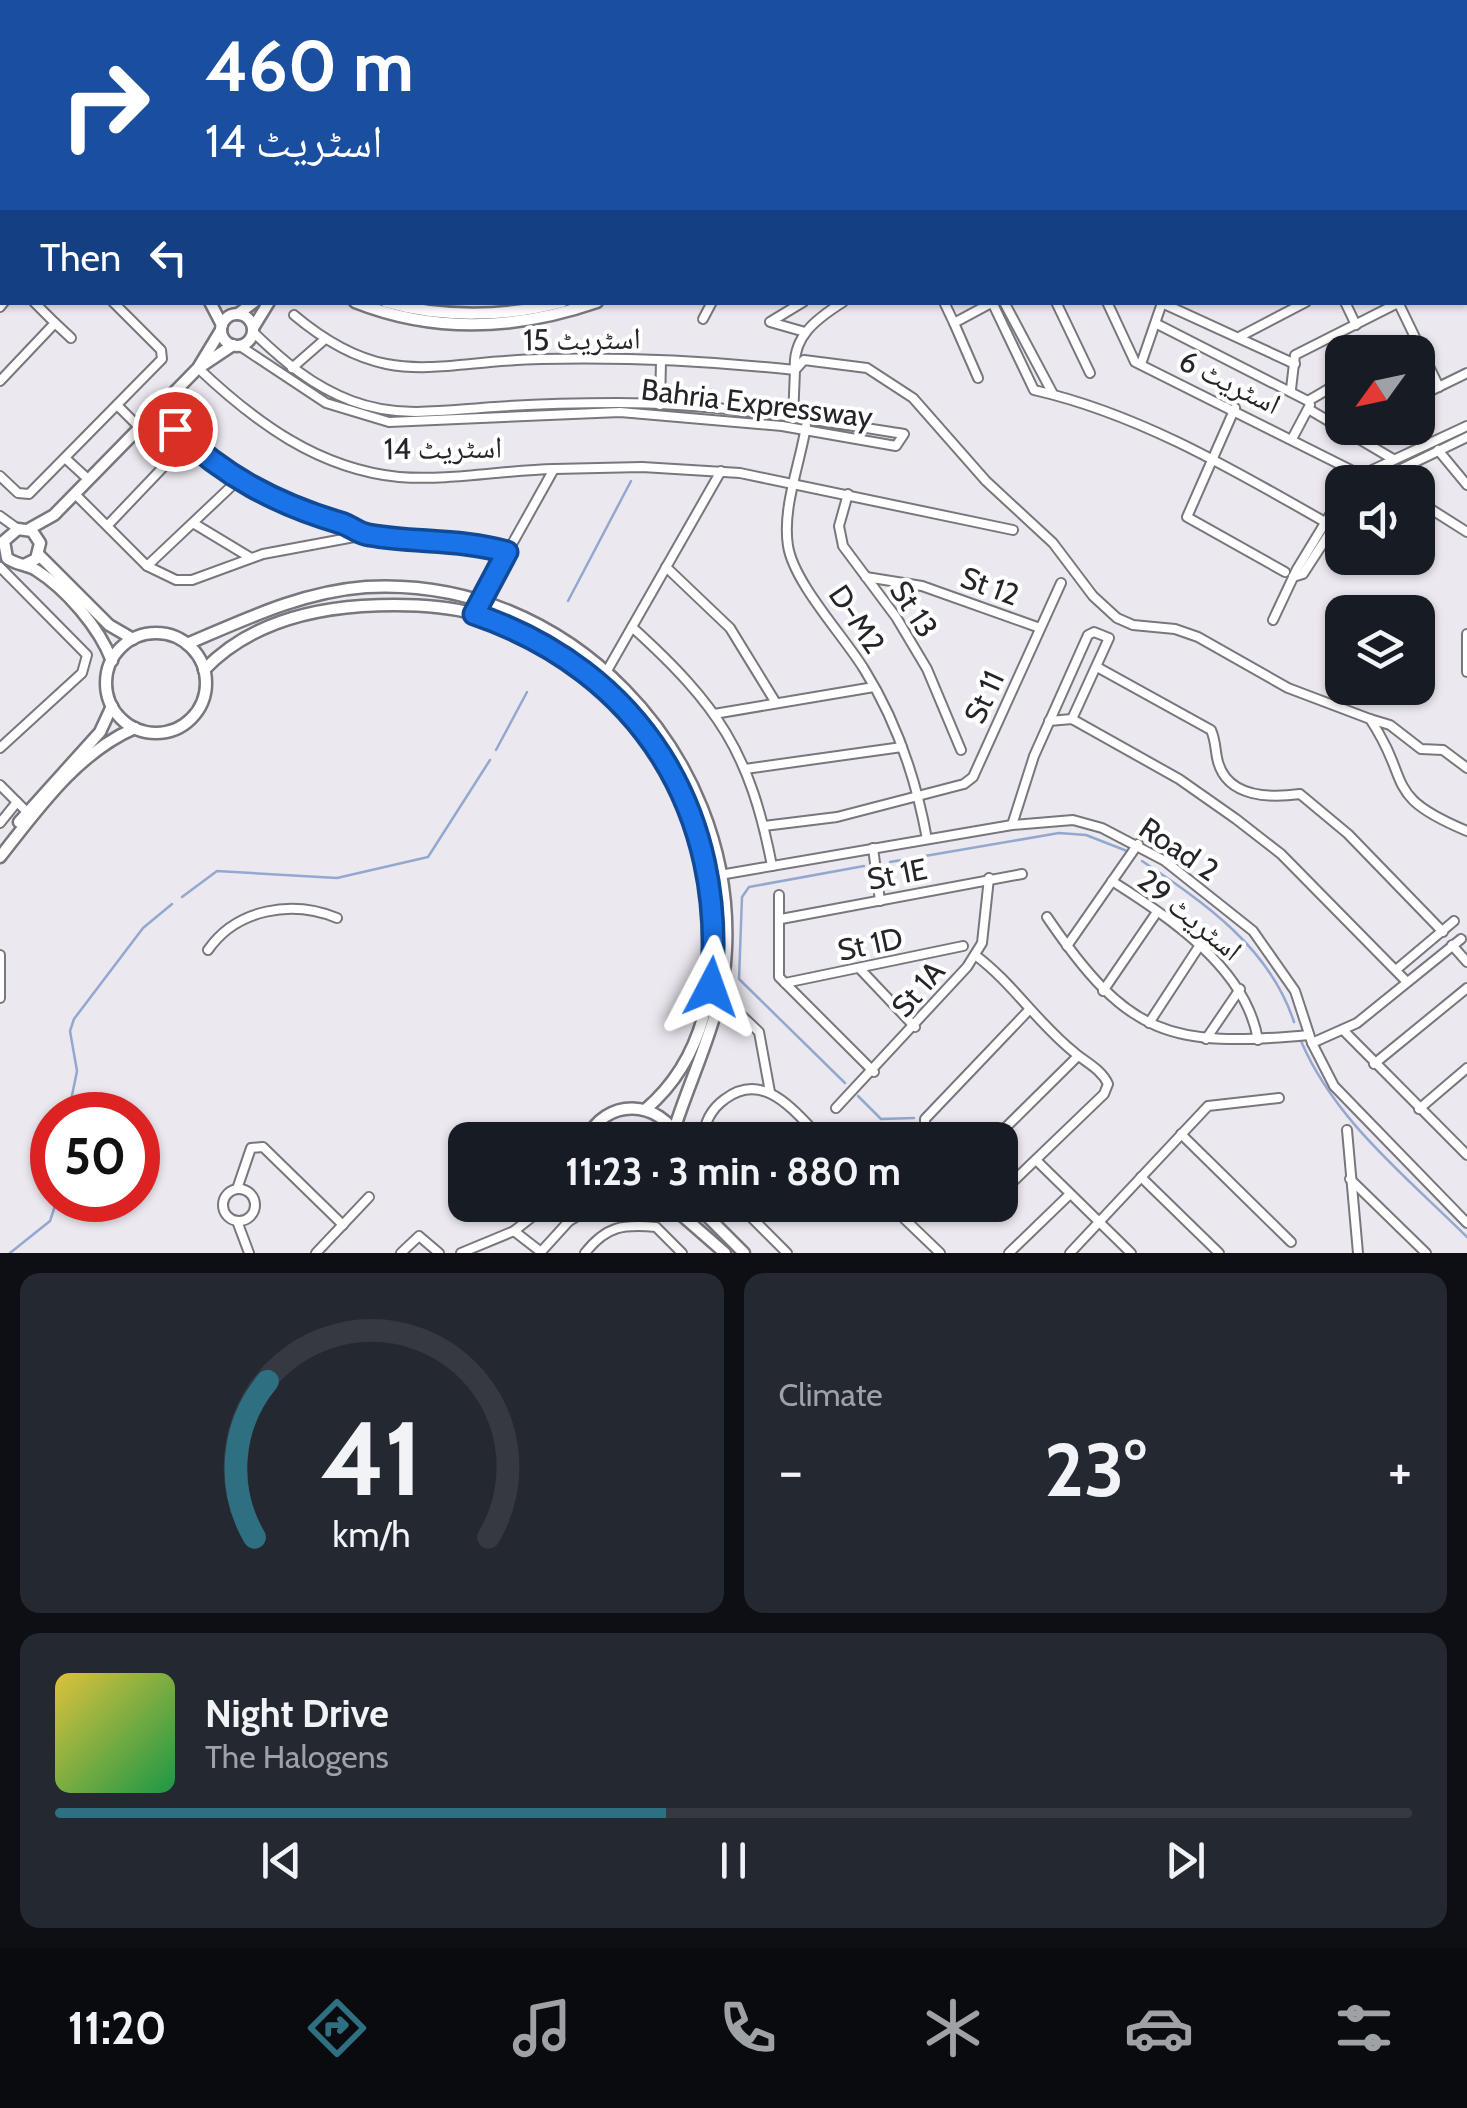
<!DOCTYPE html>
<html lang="en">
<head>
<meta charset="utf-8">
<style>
	:root { --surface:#171b24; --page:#242831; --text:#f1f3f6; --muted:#9ea1a6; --line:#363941; --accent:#2e6f82 }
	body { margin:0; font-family:Cabin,"Noto Naskh Arabic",sans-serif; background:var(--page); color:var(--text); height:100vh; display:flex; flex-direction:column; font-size:38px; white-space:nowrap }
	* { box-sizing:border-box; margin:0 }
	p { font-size:32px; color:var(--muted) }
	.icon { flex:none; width:55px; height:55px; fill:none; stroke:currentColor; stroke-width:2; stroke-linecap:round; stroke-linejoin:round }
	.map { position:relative; height:1253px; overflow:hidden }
	.side { display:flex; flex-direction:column; gap:20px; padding:20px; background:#0d0f14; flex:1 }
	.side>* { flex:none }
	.top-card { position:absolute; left:0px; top:0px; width:1468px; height:305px; box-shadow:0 2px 8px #0004; background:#1a4fa0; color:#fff; overflow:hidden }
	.needle { width:65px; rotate:237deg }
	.tools { position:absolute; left:1325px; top:335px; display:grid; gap:20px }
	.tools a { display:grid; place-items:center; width:110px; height:110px; border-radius:20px; background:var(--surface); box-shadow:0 2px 8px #0004; font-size:50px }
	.speed { position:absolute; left:30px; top:1092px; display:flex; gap:20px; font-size:50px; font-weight:700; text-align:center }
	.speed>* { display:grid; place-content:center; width:130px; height:130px; border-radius:50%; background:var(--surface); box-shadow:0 2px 8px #0004; line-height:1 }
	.speed .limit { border:15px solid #d22; background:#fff; color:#111 }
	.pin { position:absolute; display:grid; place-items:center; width:85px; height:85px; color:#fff; margin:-42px; border:5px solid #fff; border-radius:50%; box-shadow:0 2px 10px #0007 }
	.me { position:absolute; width:110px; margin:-55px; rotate:4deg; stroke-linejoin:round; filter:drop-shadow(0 0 8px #0008) }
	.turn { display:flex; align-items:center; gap:35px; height:210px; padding:0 40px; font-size:45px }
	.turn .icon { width:130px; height:130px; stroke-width:2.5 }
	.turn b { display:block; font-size:70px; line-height:85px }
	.then { display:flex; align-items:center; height:95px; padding:0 40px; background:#0003; gap:20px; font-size:38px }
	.big { font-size:75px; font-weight:700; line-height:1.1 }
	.side .card { flex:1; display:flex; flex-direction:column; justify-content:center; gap:15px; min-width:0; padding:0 35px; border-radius:20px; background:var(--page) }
	.side .dial { align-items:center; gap:0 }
	.dial svg { height:260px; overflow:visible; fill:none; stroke:var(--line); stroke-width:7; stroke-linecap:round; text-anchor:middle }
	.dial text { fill:var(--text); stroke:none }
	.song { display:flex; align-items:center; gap:30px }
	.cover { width:120px; height:120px; border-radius:15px; background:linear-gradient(135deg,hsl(50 70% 55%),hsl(140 70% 35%)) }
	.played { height:10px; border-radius:5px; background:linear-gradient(90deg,var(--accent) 45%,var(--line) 45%) }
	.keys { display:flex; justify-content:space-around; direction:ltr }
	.heat { display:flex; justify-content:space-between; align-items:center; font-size:55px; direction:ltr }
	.side .tiles { flex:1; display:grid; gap:20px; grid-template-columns:1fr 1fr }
	.card:last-child { grid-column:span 2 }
	.trip { position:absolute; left:448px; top:1122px; width:570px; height:100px; border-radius:20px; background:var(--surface); box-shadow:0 2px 8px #0004; font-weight:700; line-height:100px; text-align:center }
	.dock { display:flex; height:160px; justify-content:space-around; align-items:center; background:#090b0e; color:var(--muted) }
	.dock .icon { width:70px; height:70px }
	.dock .on { color:var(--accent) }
	.dock b { font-size:45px; color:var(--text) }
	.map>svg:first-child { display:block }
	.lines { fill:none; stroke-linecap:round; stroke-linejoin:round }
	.stream { stroke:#93a8cf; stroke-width:2.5 }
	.minor-casing { stroke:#79767d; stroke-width:12 }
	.major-casing { stroke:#79767d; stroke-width:15 }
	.minor { stroke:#fff; stroke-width:8 }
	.major { stroke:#fff; stroke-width:10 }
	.route-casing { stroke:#114b97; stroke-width:25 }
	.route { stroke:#1a73e8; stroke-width:18 }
	.labels { text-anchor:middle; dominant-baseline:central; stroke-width:8; stroke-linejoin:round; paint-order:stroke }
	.street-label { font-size:30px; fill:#262428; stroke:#fff }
</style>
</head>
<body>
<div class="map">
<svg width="1467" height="1253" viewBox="0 0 1467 1253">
	<rect width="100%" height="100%" fill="#ece8f0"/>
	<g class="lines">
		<g class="stream">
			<path d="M1021 0 1022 2"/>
			<path d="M1197 2 1202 0"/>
			<path d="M568 601 631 481"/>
			<path d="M496 750 527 692"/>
			<path d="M1142 861C1205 903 1270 948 1294 1022"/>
			<path d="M890 862 1059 833 1086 835 1127 851"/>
			<path d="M182 897 217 871 337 878 428 857 490 760"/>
			<path d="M1301 1041C1335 1121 1407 1177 1467 1237"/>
			<path d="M845 1083 739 979 742 897 749 887 864 866"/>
			<path d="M858 1096 881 1119 914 1118"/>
			<path d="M68 1115 77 1071 70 1031 74 1019 143 928 172 904"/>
			<path d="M10 1253 50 1221 57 1200"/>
		</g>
		<g class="minor-casing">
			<g id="minor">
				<path d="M159 0 161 2"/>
				<path d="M488 0 489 2"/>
				<path d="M537 0 538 2"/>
				<path d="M586 0 588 2"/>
				<path d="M637 0 638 2"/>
				<path d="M687 0 688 2"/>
				<path d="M697 0 698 2"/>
				<path d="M748 0 749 2"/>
				<path d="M799 0 801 2"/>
				<path d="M908 0 909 2"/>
				<path d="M957 0 958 2"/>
				<path d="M1131 0 1132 2"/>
				<path d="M1373 0 1374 2"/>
				<path d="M1422 0 1424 2"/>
				<path d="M169 2 174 0"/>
				<path d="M276 2 281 0"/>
				<path d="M376 2 381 0"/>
				<path d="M471 2 476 0"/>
				<path d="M823 2 825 0"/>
				<path d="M883 2 884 0"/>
				<path d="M1242 2 1247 0"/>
				<path d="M1314 2 1320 0"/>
				<path d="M1451 2 1457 0"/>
				<path d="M0 20 2 25"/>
				<path d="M1465 86 1467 90"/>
				<path d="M1465 119 1467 118"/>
				<path d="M0 139 2 135"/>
				<path d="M1465 163 1467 162"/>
				<path d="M0 188 2 191"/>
				<path d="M1465 214 1467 213"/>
				<path d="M0 220 2 218"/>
				<path d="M0 268 2 271"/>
				<path d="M1465 279 1467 283"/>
				<path d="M803 302 770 322 805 332"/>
				<path d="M944 302 954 323 993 302"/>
				<path d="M992 302 1034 390C1139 414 1232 469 1325 522"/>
				<path d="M1004 302 1053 394"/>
				<path d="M1056 302 1090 373"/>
				<path d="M1107 302 1135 362 1363 476"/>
				<path d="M1345 302 1356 325"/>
				<path d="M1398 302 1439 387"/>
				<path d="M1162 303 1295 364"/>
				<path d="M0 307 4 302"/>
				<path d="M294 315C387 393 435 361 541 359 626 357 711 361 795 370 792 337 816 319 843 302"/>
				<path d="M703 319 712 302"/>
				<path d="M55 323 71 338"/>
				<path d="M954 323 978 378"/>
				<path d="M1157 324 1308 401"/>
				<path d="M1239 337 1306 302"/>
				<path d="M240 346 326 403 389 422 620 412 782 426 896 446 904 434C809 419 713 403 617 403 576 403 535 404 495 407 446 410 400 419 352 401 312 386 283 361 253 332"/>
				<path d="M1399 352 1418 343"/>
				<path d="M1141 364 1162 303"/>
				<path d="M198 368C255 422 318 469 399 477 450 481 503 470 554 469L478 605"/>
				<path d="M292 368 324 340"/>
				<path d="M0 381 55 323 34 302"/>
				<path d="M1291 389 1295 355 1398 303"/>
				<path d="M1418 397 1467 373"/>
				<path d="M1308 401 1342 381"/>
				<path d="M117 405 140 428"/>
				<path d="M660 405 661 361"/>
				<path d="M1235 408 1187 517 1285 572"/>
				<path d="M157 410 203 456 263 495 365 535"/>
				<path d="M1310 410 1393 459"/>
				<path d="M793 419 795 370 804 360 867 368 913 398 986 481 1053 543 1093 596 1117 618 1133 625 1175 629 1198 637 1288 688 1370 719C1413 783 1381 795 1467 831"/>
				<path d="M806 426C800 464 782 508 788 546 794 583 843 635 864 669 896 720 916 779 927 839"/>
				<path d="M1293 437 1310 405"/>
				<path d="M1438 450 1467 485"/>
				<path d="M65 458 89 480"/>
				<path d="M554 469 642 467 740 473 1013 530"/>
				<path d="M0 476 18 493 29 494 162 359 161 350 113 302"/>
				<path d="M1355 482 1368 472 1467 426"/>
				<path d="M1374 482 1467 437"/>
				<path d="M75 494 147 566 176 580H192L263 554 365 535 476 543 507 552"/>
				<path d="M848 494 839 526 843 546 896 617 927 669 961 750"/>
				<path d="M1418 501 1467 532"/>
				<path d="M0 516 18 529"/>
				<path d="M193 523 251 558"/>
				<path d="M108 525 188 441"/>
				<path d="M147 566 238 480"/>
				<path d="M0 567 87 655 82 673 0 748"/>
				<path d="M666 567 730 628 776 703"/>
				<path d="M866 577 922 586 1040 628"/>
				<path d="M1293 577 1303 574 1342 514"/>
				<path d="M1273 620 1297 569 1342 495"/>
				<path d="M632 627C718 705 750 752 772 866"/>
				<path d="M1467 634V672"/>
				<path d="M1097 667 1211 730C1216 741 1215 751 1218 762 1228 798 1271 798 1300 794L1348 834 1443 932"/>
				<path d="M600 683 721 471"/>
				<path d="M714 714 874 687"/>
				<path d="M1370 719 1390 725 1421 749 1443 750 1467 768"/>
				<path d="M1049 721 1072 719 1179 779 1236 819 1281 854 1407 982"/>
				<path d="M745 769 902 747"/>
				<path d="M0 785 27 812"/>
				<path d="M0 823 17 802"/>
				<path d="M1012 825 1034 756 1088 635 1094 632 1109 638 1072 719"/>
				<path d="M764 826 837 817 964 784 973 777 1061 583"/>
				<path d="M873 848 880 901"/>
				<path d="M708 877 1012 825 1073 820 1102 828 1165 861 1253 931 1295 991 1312 1043 1334 1086 1467 1223"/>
				<path d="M1112 881C1170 918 1246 968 1258 1040"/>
				<path d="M779 895V977L874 1072"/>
				<path d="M1047 917C1128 1036 1169 1048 1309 1035"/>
				<path d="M781 919 1022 874"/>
				<path d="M1452 945 1467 962"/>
				<path d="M1067 946 1138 844"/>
				<path d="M208 950C237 908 293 900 337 918"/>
				<path d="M0 955V998"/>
				<path d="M975 955C1013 983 1037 1023 1075 1053 1087 1063 1102 1070 1108 1084L1104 1094 1000 1194"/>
				<path d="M1397 969 1454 921"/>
				<path d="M861 970 915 1027"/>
				<path d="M785 983 963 946"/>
				<path d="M1103 991 1157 912"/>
				<path d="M718 993 759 1032 770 1092"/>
				<path d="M1149 1023 1198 948"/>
				<path d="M1344 1031 1467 1155"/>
				<path d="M1206 1039 1240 989"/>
				<path d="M1312 1043 1357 1023 1461 939"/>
				<path d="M1374 1064 1467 988"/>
				<path d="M836 1108 967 967 982 943 989 878"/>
				<path d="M1419 1109 1467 1068"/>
				<path d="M1347 1130 1358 1253"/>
				<path d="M1181 1134 1291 1242"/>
				<path d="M703 1140C704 1123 711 1109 725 1099 765 1069 796 1114 823 1140"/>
				<path d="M933 1140 925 1131V1119L1029 1010"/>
				<path d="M993 1140 1078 1056"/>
				<path d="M1036 1160 1131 1253"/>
				<path d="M1141 1177 1219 1253"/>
				<path d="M1350 1179 1426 1253"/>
				<path d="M237 1189 251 1148 263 1147 343 1225"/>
				<circle cx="239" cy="1205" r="16"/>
				<path d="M739 1205 787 1253"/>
				<path d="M890 1205 940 1253"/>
				<path d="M237 1221 249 1253"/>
				<path d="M569 1221 596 1205"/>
				<path d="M514 1231 547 1205"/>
				<path d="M316 1253 369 1197"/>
				<path d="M401 1253 419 1236 439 1253"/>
				<path d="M461 1253 514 1231 541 1252"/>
				<path d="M540 1253 569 1221 576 1205"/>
				<path d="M585 1253C606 1226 623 1224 656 1227L682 1253"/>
				<path d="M1009 1253 1070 1194"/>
				<path d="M1070 1253 1208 1106 1279 1098"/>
			</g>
		</g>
		<g class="major-casing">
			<g id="major">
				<path d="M50 0 51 2"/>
				<path d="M71 0 72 2"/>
				<path d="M107 0 108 2"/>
				<path d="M1011 0 1012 2"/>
				<path d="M1027 0 1028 2"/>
				<path d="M1180 2 1185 0"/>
				<path d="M1211 2 1216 0"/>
				<path d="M210 302 222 325"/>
				<path d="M355 302C436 334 516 330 597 302"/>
				<path d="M386 302C441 318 507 317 562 302"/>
				<path d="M238 314 254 302"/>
				<circle cx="237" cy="330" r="16"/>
				<path d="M253 328 269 302"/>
				<path d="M203 365 233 345"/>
				<path d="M29 529 54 515 198 368 221 330"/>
				<path d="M39 555 109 625 133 639"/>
				<path d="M24 565 36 559 40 543 32 531 18 529 4 541 7 558C16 565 26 564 36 570 66 589 99 627 112 661"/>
				<circle cx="156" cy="683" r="50"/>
				<path d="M187 644C246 619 301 592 366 587 567 575 735 752 726 949 724 1013 693 1070 674 1130"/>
				<path d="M204 670C245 627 303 610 362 606 399 604 439 604 475 614 627 659 729 812 712 969 707 1024 688 1073 646 1109"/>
				<path d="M19 822 100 732 112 706"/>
				<path d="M0 857C38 809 77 753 135 728"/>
				<path d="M586 1140C605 1097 660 1099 679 1140"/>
				<path d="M621 1205H644"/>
				<path d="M670 1205 725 1253"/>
				<path d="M696 1205 744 1253"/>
			</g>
		</g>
		<use href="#minor" class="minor"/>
		<use href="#major" class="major"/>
	</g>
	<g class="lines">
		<g class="route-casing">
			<path id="route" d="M175 429C224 476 276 504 341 523 351 526 359 534 369 535 415 543 461 539 507 552L474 614C641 671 728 812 711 987"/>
		</g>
		<use href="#route" class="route"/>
	</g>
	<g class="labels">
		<g class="street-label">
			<text transform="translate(582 339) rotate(-1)">اسٹریٹ 15</text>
			<text transform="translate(1230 382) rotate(26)">اسٹریٹ 6</text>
			<text transform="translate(757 403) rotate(7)">Bahria Expressway</text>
			<text transform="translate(443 448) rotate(-1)">اسٹریٹ 14</text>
			<text transform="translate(990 586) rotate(20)">St 12</text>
			<text transform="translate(914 609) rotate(57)">St 13</text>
			<text transform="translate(857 619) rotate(56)">D-M2</text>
			<text transform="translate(984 697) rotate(-65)">St 11</text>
			<text transform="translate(1179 849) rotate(34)">Road 2</text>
			<text transform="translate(897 874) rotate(-11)">St 1E</text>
			<text transform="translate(1190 915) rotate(39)">اسٹریٹ 29</text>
			<text transform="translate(870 944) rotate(-12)">St 1D</text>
			<text transform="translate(918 989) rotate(-49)">St 1A</text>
		</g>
	</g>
</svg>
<div class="tools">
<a><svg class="needle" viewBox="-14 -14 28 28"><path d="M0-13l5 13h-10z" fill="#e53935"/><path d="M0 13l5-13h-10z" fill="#9ea1a6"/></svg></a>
<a><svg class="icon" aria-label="sound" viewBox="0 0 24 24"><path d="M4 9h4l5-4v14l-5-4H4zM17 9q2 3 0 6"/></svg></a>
<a><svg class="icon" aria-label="layers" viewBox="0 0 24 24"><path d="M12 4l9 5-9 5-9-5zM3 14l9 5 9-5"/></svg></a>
</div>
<div class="speed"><div class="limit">50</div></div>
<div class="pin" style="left:175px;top:429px;background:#d93025"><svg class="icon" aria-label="arrive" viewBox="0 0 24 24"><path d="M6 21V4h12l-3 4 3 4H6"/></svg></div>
<svg class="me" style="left:711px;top:987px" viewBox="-20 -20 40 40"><path d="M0-17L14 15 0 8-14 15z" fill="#1a73e8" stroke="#fff" stroke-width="4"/></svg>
<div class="trip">11:23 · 3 min · 880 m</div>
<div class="top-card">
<div class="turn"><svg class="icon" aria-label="right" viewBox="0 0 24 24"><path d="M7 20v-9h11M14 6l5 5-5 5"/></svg><div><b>460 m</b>اسٹریٹ 14</div></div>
<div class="then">Then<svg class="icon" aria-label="left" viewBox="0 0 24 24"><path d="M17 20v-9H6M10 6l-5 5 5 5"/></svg></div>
</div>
</div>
<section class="side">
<div class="tiles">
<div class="card dial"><svg viewBox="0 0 100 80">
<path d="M14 69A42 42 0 1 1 86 69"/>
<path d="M14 69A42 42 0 0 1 18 21" stroke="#2e6f82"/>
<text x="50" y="56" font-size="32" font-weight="700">41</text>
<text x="50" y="72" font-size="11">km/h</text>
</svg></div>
<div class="card"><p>Climate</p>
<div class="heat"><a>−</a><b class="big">23°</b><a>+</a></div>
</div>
<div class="card">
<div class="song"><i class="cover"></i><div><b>Night Drive</b><p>The Halogens</p></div></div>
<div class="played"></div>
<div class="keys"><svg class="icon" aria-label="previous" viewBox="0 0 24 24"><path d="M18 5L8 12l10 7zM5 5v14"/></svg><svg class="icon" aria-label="pause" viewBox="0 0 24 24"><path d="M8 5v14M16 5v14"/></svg><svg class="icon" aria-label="next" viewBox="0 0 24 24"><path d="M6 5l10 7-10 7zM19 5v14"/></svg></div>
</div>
</div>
</section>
<nav class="dock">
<b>11:20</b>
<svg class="icon on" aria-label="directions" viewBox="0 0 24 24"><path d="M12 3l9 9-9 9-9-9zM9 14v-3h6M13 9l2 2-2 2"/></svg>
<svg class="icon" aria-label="music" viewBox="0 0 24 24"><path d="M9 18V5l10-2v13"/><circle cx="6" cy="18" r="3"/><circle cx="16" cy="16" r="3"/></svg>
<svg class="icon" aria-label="phone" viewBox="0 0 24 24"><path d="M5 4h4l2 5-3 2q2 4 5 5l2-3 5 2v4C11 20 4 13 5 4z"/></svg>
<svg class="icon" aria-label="climate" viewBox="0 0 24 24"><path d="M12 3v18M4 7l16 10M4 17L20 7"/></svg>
<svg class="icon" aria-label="car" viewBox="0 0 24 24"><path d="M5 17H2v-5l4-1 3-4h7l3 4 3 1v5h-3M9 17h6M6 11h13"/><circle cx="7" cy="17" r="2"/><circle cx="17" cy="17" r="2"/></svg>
<svg class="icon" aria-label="filters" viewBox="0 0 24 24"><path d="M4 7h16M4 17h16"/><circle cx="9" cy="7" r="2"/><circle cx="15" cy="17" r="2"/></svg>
</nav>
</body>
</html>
